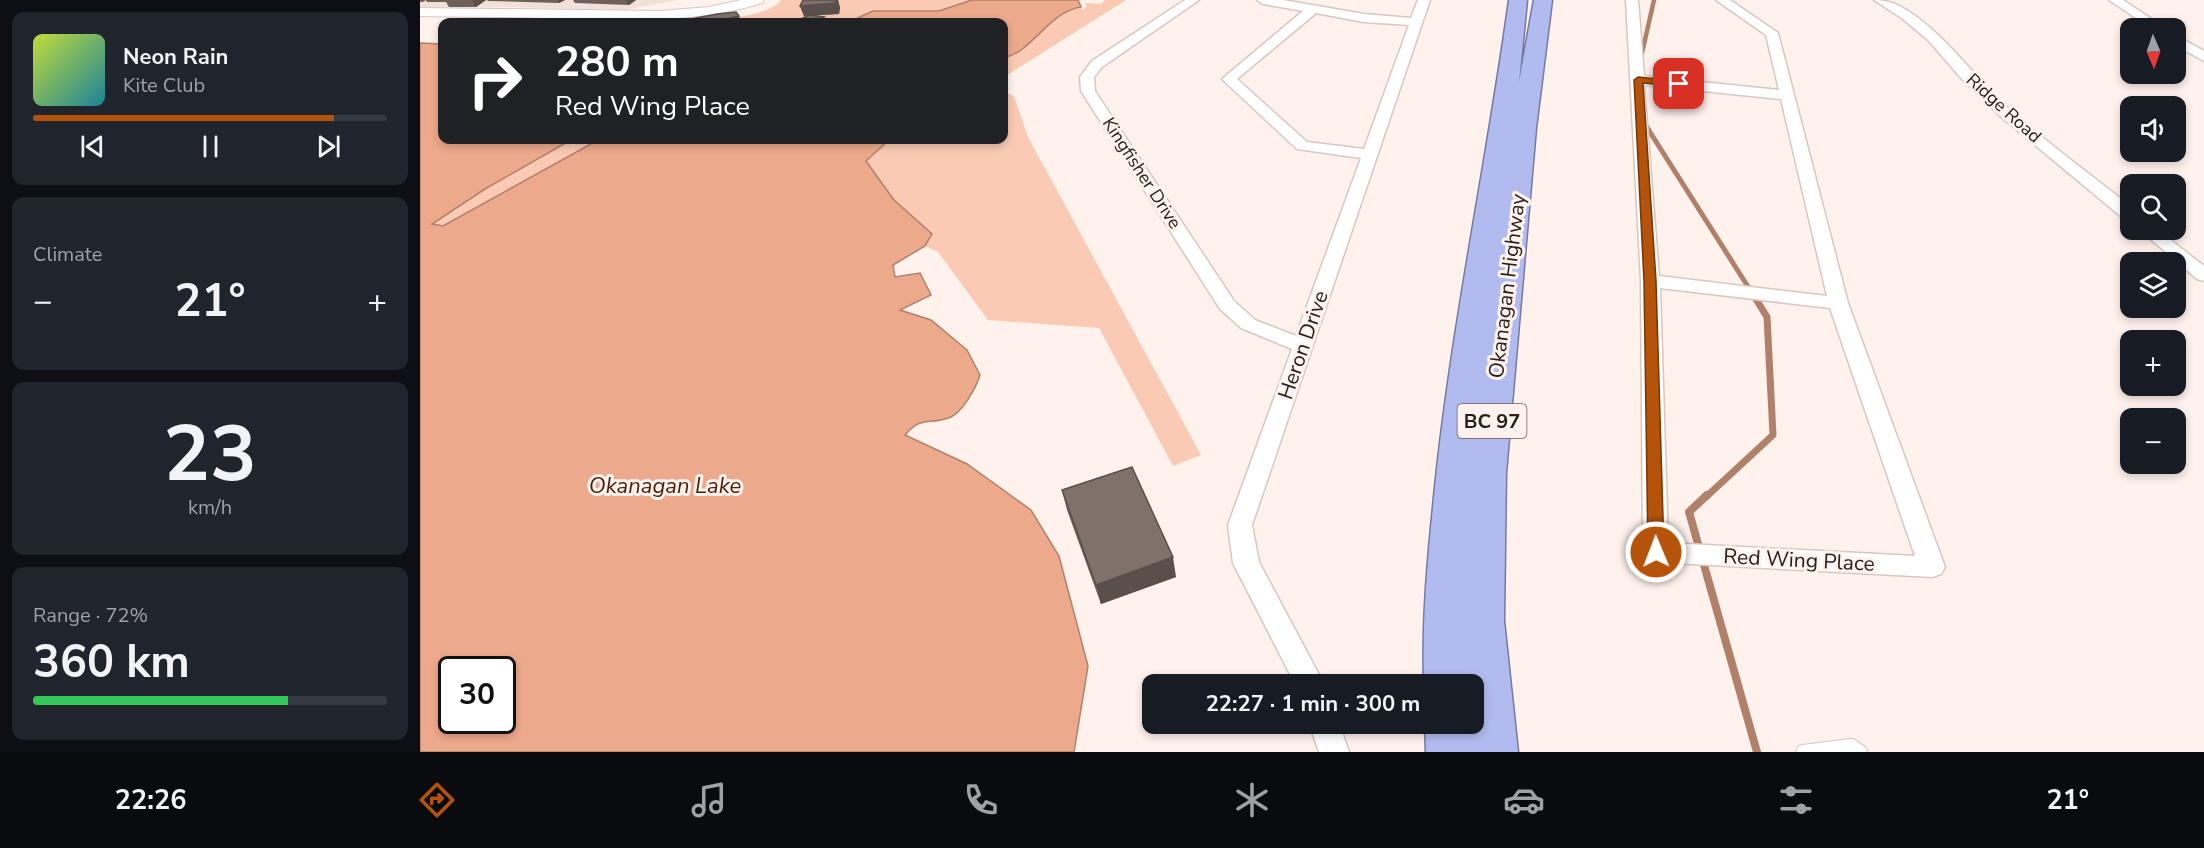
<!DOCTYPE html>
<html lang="en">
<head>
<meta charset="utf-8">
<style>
	:root { --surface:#171b24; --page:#20242c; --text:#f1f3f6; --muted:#9ea1a6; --line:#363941; --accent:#b45309 }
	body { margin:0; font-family:"Nunito Sans",sans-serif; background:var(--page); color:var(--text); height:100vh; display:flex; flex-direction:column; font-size:22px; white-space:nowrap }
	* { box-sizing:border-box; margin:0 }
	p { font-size:20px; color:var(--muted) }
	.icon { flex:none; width:33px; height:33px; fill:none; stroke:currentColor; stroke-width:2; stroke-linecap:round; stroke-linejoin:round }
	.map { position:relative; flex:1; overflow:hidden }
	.side { display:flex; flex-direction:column; gap:12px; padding:12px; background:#0d0f14; width:420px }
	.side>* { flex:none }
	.banner { position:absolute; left:18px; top:18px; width:570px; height:126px; border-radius:12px; box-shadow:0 3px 9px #0003; background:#202124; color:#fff; overflow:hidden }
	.needle { width:39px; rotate:178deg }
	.buttons { position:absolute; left:1700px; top:18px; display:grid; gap:12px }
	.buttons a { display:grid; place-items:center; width:66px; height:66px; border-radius:12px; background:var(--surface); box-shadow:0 3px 9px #0003; font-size:30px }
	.speed { position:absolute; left:18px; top:656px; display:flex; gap:12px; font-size:30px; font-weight:700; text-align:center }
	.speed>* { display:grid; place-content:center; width:78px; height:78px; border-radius:50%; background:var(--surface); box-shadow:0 3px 9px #0003; line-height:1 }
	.speed .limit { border:3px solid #111; border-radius:9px; background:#fff; color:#111 }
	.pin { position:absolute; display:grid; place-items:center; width:51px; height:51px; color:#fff; margin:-26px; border-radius:12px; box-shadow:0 3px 9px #0006 }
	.me { position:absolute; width:66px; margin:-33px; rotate:359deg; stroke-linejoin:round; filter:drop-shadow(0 0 4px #0008) }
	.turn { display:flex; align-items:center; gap:21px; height:126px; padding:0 18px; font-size:27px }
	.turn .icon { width:78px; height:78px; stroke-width:2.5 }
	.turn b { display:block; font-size:42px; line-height:51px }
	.big { font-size:45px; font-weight:700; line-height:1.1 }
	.side .widget { flex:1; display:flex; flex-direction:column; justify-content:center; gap:9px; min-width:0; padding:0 21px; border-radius:12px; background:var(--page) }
	.side .dial { align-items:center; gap:0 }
	.dial b { font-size:78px; line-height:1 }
	.song { display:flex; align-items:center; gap:18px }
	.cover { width:72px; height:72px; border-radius:9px; background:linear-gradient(135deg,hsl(70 70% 55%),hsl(190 70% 35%)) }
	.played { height:6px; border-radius:3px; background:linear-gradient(90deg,var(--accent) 85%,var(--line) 85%) }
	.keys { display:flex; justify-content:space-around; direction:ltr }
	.heat { display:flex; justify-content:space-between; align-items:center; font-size:33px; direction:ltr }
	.charge { height:9px; border-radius:4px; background:linear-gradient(90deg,#34c759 72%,var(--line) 0) }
	.trip { position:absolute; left:722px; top:674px; width:342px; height:60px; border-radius:12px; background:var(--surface); box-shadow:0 3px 9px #0003; font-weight:700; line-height:60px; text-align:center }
	.tab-bar { display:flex; height:96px; justify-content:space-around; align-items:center; background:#090b0e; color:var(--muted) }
	.tab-bar .icon { width:42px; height:42px }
	.tab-bar .active { color:var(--accent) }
	.tab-bar b { font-size:27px; color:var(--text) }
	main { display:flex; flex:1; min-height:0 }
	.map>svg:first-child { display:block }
	.built { fill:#f3e0d8 }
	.green { fill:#fbcab4 }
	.water { fill:#eda98c; stroke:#b1806b; stroke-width:1.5; fill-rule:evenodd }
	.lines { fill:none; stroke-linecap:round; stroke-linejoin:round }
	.stream-far3 { stroke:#b1806b; stroke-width:4.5 }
	.stream-far2 { stroke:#b1806b; stroke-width:5 }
	.stream-far1 { stroke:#b1806b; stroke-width:7 }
	.stream { stroke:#b1806b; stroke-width:8 }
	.service-casing { stroke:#d7c7c0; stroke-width:16 }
	.minor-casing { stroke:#d7c7c0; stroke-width:3 }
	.tertiary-casing { stroke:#d7c7c0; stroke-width:2 }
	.trunk-casing { stroke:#757aa3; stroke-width:3 }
	.service { stroke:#fff; stroke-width:14 }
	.minor { fill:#fff; fill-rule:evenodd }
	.tertiary { fill:#fff; fill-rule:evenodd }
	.trunk { fill:#b2bbef; fill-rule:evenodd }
	.wall { fill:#6e615c }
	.shaded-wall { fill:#5a4f4b }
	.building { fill:#80716b; stroke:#5a4f4b; stroke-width:1.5 }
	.route { fill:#b45309; stroke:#753606; stroke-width:1.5 }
	.labels { text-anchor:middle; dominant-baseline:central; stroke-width:6; stroke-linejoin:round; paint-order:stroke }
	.far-street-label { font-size:18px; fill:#26211e; stroke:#fff1ec }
	.shield { fill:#fff1ec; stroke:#675f5c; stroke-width:1.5 }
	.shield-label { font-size:20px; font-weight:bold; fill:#26211e }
	.street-label { font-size:21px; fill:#26211e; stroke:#fff1ec }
	.water-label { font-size:22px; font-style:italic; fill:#491f09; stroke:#fff1ec }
</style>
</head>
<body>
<main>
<section class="side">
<div class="widget">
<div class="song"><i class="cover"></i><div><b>Neon Rain</b><p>Kite Club</p></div></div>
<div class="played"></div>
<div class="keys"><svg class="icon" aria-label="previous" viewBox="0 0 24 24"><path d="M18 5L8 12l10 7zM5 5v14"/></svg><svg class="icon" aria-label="pause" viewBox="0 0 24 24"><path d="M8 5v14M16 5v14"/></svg><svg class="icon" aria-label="next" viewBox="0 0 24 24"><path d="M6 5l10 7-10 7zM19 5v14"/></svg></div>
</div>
<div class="widget"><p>Climate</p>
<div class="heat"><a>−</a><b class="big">21°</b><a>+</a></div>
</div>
<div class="widget dial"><b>23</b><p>km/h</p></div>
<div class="widget"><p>Range · 72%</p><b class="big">360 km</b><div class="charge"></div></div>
</section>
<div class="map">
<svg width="1784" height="752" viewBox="0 0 1784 752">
	<rect width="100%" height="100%" fill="#fff1ec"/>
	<path class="built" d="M0 0H257L205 10 84 7H0Z"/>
	<g class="green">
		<path d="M361 0H552L519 11H453L429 22H283C301 20 352 15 361 0Z"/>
		<path d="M685 0H706L584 77V58C589 56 596 54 601 50 620 36 637 10 661 7L662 10 667 7 665 3 681 4Z"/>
		<path d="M584 92 594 96 608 137 781 455 753 466 679 328 568 320 518 252 505 246 512 234 474 200 445 160 469 140H584Z"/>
		<path d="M151 140H178L23 226 11 224 65 189Z"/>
	</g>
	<g class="water">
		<path d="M552 0H658L661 7C637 10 620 36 601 50 596 54 589 56 584 58V22H429L453 11H519Z"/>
		<path d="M0 43 22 44V140H151L65 189 12 224 23 226 178 140H469L446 161 474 200 512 234 505 246 473 265 475 277 500 273 511 295 480 310 511 320 547 350 560 375C556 388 543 411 531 417 510 426 503 414 485 435L547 464 611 510 639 556 668 666 654 752H0ZM32 669H82V720H32Z"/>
	</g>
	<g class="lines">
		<g class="stream-far3">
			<path d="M1220 62 1234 0"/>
			<path d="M1224 122 1229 130"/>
		</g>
		<path class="stream-far2" d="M1228 129 1332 293"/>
		<path class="stream-far1" d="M1286 497 1353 435 1347 317 1331 291"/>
		<path class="stream" d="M1287 495 1269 512 1337 752"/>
		<g class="service-casing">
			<path id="service" d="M1383 752 1431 746 1440 752"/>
		</g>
		<g class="minor-casing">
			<g id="minor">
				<path d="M765 0H779L682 67 674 77 675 91 814 301 835 320 876 336 941 158 877 149 802 79 883 11 843 4 837 0H863L944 14 991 18 998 0H1010L832 525 839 562 904 684H875L813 563 808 525 872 349 821 328 800 309 661 91 660 77 672 61ZM896 13 944 22 989 25 944 149 887 142 817 79Z"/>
				<path d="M1206 0H1218L1224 76 1359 90 1346 35 1296 0H1310L1358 33 1428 303 1525 567 1521 574 1512 577 1236 562 1227 559 1223 552 1221 281ZM1224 85 1361 99 1407 296 1239 276ZM1240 288 1410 308 1495 556 1248 543Z"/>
				<path d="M1454 0C1469 0 1479 5 1491 13 1528 38 1556 79 1589 109 1627 143 1670 174 1710 206V220L1704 219 1580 116 1540 77 1509 41 1483 19Z"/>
				<path d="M1689 0H1703L1745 28H1731Z"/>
				<path d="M1755 35 1784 51V61L1755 45Z"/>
				<path d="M1720 230H1738L1784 266V281L1777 279Z"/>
				<path d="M889 723H919L929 752H899Z"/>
			</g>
		</g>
		<g class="tertiary-casing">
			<path id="tertiary" d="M321 0H344L342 3C270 25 198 20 124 18 83 17 41 17 0 16V8L240 11 289 7Z"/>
		</g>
		<g class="trunk-casing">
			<path id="trunk" d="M1089 0H1107L1099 82 1114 0H1132L1116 128 1086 473 1084 621 1098 752H1006L1005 723H1053V684H1004C1002 625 1007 566 1013 507 1029 337 1066 169 1089 0Z"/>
		</g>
		<use href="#service" class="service"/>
		<use href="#minor" class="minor"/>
		<use href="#tertiary" class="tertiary"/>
		<use href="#trunk" class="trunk"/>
	</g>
	<g class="wall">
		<path d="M0 0H66L56 7H29L26 2H7L6 0 3 2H0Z"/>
		<path d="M67 0H145L139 3 68 1Z"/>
		<path d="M153 0H216L209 5 155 3Z"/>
		<path d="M383 0H418L420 8 419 14 395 15 404 17 406 22H380L379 20 386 16H384L380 6Z"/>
		<path d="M642 490 756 577 681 604 647 510Z"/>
	</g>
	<g class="shaded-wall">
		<path d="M52 0H66L56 7Z"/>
		<path d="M138 0H145L139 3Z"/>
		<path d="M206 0H216L209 5Z"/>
		<path d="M418 0 420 8 419 14 384 16 380 6Z"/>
		<path d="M319 16 321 22H297L300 20Z"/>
		<path d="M404 17 406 22H395Z"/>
		<path d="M753 557 756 577 681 604 676 585Z"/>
	</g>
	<g class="building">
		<path d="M383 0H416L415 3 380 6Z"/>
		<path d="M316 12 319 16 300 20V22H255L297 14Z"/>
		<path d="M389 15 404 17 395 22 379 20Z"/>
		<path d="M712 467 753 557 676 585 642 490Z"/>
	</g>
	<path class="route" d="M1218 77 1259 81 1264 84 1259 87 1223 83 1236 281 1244 552 1242 557 1236 559 1230 557 1228 552 1224 281 1214 80Z"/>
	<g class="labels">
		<g class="far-street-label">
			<text transform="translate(1584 108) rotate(42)">Ridge Road</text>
			<text transform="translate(722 173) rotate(57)">Kingfisher Drive</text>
		</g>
		<rect class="shield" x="1037.5" y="404" width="69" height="34" rx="4.5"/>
		<g class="shield-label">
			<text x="1072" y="421">BC 97</text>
		</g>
		<g class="street-label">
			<text transform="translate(1087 286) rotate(-83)">Okanagan Highway</text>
			<text transform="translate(883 345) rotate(-71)">Heron Drive</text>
			<text transform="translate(1379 560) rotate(3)">Red Wing Place</text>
		</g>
		<g class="water-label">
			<text x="245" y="486">Okanagan Lake</text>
		</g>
	</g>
</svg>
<div class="buttons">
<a><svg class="needle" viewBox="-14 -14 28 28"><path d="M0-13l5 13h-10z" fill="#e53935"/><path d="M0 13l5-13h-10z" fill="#9ea1a6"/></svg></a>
<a><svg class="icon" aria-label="sound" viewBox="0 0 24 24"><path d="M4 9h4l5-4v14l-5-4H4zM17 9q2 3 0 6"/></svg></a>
<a><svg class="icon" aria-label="search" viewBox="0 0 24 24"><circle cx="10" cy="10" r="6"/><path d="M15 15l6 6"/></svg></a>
<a><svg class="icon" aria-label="layers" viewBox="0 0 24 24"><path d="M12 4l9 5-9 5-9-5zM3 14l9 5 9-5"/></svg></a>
<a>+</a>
<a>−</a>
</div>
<div class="speed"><div class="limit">30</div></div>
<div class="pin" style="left:1259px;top:84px;background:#d93025"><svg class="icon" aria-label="arrive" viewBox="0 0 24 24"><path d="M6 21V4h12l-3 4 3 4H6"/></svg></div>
<svg class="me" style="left:1236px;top:552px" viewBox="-20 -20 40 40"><circle r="17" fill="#b45309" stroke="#fff" stroke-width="3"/><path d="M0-11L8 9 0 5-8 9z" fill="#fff"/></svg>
<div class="trip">22:27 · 1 min · 300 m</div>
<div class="banner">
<div class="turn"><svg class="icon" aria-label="right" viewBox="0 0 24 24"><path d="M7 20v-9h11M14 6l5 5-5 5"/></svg><div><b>280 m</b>Red Wing Place</div></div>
</div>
</div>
</main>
<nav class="tab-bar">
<b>22:26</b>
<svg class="icon active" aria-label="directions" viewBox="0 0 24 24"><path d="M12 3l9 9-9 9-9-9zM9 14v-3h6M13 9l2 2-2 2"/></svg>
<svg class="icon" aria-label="music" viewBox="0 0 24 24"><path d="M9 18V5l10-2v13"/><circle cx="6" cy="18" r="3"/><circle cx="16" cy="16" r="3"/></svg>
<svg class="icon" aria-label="phone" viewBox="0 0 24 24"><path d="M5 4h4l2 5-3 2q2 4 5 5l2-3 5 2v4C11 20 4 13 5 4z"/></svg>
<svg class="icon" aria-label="climate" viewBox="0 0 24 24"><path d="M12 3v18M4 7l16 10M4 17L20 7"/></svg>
<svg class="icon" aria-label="car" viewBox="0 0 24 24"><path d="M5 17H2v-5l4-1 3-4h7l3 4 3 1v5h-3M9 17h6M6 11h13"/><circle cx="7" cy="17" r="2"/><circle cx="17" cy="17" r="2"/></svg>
<svg class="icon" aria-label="filters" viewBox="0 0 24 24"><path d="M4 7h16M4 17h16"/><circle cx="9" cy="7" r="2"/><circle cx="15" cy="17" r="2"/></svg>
<b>21°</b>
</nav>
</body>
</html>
